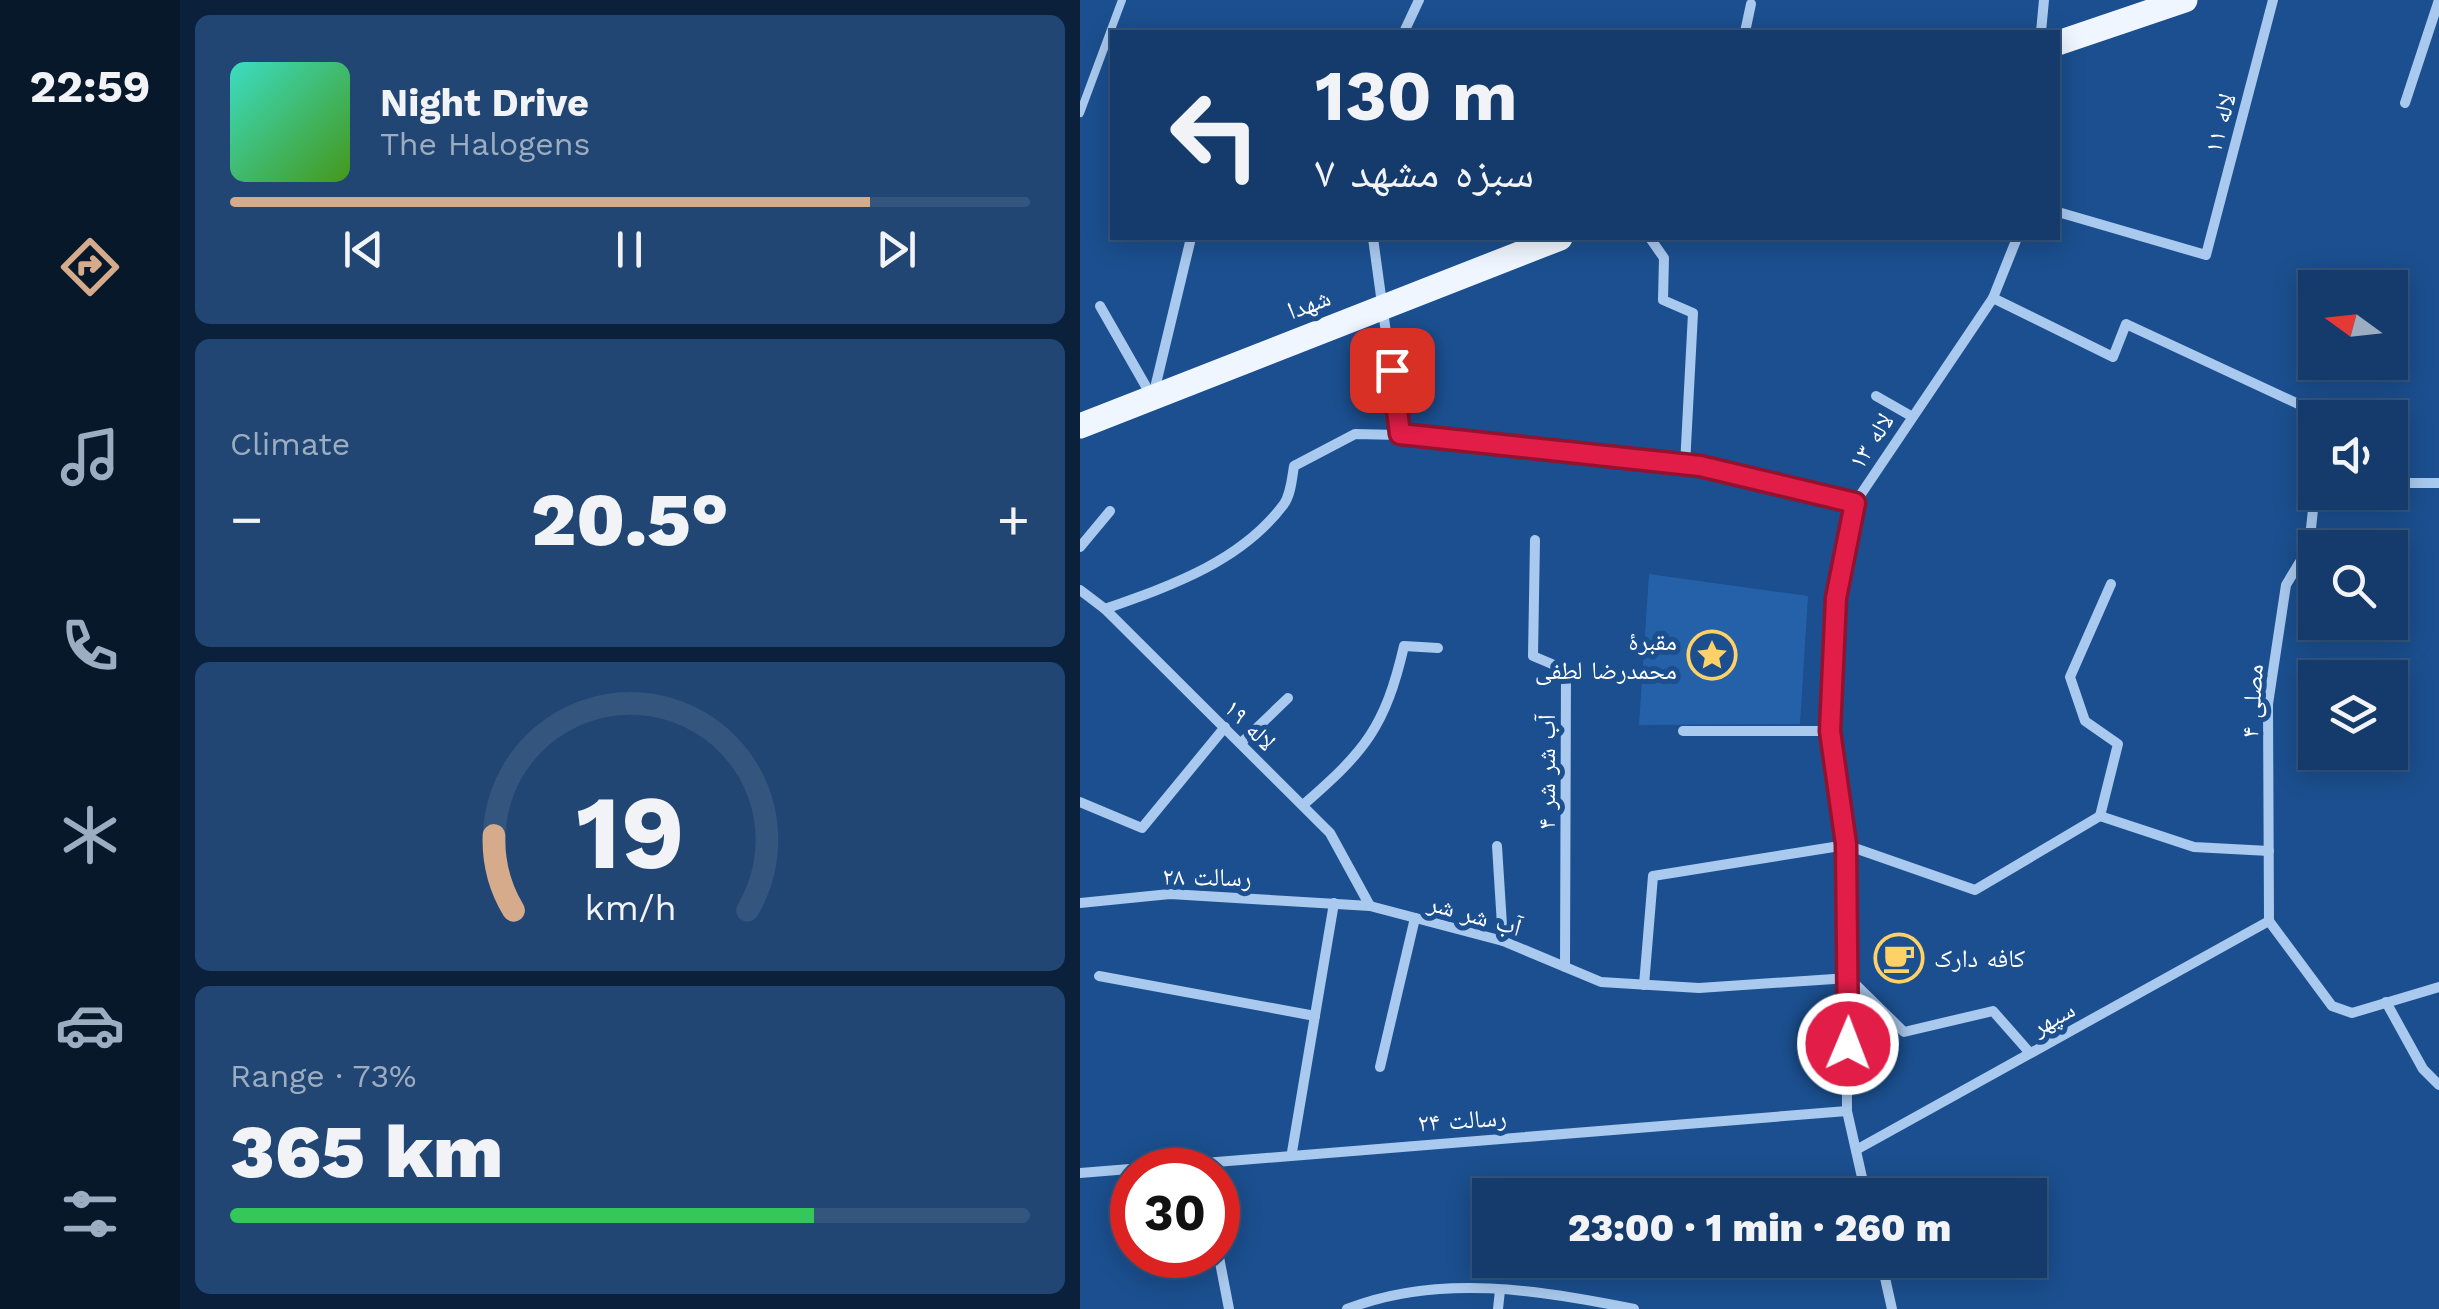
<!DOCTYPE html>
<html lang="en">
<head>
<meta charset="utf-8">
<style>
	:root { --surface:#143b6b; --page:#214673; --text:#f1f3f6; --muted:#9dadc1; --line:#33557e; --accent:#d6ab8b }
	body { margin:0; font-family:"Work Sans","Noto Naskh Arabic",sans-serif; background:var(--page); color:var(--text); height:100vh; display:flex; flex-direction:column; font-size:38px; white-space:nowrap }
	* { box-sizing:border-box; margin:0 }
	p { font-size:32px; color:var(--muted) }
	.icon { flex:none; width:55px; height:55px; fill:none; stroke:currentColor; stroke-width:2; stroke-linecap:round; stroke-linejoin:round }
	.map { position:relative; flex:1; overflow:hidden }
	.sheet { display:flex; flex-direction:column; gap:15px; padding:15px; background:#0b203b; width:900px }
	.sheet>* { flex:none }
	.hud { position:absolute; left:30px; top:30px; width:950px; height:210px; border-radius:0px; box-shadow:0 5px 25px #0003,0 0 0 2px var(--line); background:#143b6b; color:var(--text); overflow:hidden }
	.needle { width:65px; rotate:285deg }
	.tools { position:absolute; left:1218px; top:270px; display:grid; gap:20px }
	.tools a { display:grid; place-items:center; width:110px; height:110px; border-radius:0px; background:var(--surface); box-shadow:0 5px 25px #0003,0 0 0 2px var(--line); font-size:50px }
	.speed { position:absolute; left:30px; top:1148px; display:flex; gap:20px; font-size:50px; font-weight:700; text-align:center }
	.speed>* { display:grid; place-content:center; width:130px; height:130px; border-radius:50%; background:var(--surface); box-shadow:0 5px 25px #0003,0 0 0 2px var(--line); line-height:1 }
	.speed .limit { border:15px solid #d22; background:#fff; color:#111 }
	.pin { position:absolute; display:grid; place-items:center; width:85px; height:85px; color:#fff; margin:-42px; border-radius:20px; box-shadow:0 5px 15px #0006 }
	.me { position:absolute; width:110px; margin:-55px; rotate:1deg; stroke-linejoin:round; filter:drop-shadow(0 0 8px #0008) }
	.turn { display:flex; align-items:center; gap:35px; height:210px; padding:0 40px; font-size:45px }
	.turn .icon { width:130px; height:130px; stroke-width:2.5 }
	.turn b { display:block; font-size:70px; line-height:85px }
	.big { font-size:75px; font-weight:800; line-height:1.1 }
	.sheet .widget { flex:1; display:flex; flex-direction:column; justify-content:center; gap:15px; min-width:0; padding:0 35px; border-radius:15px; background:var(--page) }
	.sheet .dial { align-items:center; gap:0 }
	.dial svg { height:260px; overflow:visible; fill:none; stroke:var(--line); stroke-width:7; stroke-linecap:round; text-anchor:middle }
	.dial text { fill:var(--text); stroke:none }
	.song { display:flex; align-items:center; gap:30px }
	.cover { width:120px; height:120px; border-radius:15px; background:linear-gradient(135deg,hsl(170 70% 55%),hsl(100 70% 35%)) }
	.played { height:10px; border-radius:5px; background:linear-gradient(90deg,var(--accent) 80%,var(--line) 80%) }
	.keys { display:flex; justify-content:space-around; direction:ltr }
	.heat { display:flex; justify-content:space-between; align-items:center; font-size:55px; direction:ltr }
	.charge { height:15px; border-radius:8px; background:linear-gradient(90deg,#34c759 73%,var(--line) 0) }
	.trip { position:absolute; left:392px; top:1178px; width:575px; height:100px; border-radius:0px; background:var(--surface); box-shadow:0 5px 25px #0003,0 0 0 2px var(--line); font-weight:800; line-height:100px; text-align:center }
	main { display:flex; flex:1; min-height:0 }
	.tab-bar { display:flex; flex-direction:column; width:180px; justify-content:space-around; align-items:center; background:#08182b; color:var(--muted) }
	.tab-bar .icon { width:70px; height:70px }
	.tab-bar .on { color:var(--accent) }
	.tab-bar b { font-size:45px; color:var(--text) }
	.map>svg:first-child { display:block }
	.green { fill:#2461a8 }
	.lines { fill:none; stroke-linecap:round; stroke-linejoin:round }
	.lane { stroke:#a9c9ee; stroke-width:8 }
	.street { stroke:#a9c9ee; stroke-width:10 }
	.primary { stroke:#f0f6ff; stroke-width:25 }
	.route-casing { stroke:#92132f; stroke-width:25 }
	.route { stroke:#e11d48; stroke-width:18 }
	.labels { text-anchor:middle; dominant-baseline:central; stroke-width:10; stroke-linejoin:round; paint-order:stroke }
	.street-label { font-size:25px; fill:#fff; stroke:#1b4f8f }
	.poi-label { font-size:25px; fill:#fff; stroke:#1b4f8f; text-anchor:end }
</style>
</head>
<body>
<main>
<nav class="tab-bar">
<b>22:59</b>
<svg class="icon on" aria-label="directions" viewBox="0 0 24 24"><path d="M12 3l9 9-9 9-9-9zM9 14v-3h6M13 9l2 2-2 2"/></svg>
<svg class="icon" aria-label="music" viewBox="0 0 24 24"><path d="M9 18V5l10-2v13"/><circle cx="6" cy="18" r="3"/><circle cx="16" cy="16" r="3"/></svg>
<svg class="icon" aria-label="phone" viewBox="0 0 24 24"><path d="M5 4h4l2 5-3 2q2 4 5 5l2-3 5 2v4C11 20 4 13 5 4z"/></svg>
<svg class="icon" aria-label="climate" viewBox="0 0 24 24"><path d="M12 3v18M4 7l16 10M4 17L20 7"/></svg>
<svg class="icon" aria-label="car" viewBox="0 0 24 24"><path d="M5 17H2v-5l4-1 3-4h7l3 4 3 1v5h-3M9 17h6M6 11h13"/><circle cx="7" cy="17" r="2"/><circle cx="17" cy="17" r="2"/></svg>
<svg class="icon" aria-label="filters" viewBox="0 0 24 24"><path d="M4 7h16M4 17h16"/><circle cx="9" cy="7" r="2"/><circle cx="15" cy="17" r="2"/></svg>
</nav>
<section class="sheet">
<div class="widget">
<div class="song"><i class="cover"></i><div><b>Night Drive</b><p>The Halogens</p></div></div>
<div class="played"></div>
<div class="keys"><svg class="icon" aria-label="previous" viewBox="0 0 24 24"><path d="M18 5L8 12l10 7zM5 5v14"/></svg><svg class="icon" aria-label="pause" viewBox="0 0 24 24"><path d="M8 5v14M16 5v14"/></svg><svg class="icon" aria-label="next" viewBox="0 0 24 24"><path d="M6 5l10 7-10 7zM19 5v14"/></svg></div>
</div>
<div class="widget"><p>Climate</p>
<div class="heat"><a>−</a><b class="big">20.5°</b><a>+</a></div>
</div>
<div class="widget dial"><svg viewBox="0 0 100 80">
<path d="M14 69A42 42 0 1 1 86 69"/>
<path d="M14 69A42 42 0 0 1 8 46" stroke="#d6ab8b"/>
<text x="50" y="56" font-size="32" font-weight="700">19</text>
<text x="50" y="72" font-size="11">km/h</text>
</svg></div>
<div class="widget"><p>Range · 73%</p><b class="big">365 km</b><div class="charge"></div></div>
</section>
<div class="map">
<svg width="1359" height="1309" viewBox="0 0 1359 1309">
	<rect width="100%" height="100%" fill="#1b4f8f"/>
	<path class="green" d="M569 574 728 596 720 724 559 725Z"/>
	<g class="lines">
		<path class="lane" d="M0 113 42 0"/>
		<g class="street">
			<path d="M324 32 339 0"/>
			<path d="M665 32 671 4"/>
			<path d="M961 32 964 0"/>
			<path d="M1325 103 1359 0"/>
			<path d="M978 212 1126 255 1193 0"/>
			<path d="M293 238 320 435"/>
			<path d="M570 238 584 258 583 300 613 313 605 465"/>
			<path d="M913 298 1033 357 1046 324 1229 409 1235 450"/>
			<path d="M20 306 72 397"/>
			<path d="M74 392 111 238"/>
			<path d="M796 396 831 416"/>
			<path d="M1310 483H1359"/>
			<path d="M455 540 453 656 486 670 485 967"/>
			<path d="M0 547 30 511"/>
			<path d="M0 590 25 609 250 833 290 906"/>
			<path d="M25 609C90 586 161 562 204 504 211 494 212 478 214 466L275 434 320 435 620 466 775 503"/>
			<path d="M603 731H750"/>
			<path d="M161 743 208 698"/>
			<path d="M0 802 62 828 145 727"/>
			<path d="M223 805C285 751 305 728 324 646L358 648"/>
			<path d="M1020 816 1038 744 1005 721 990 677 1031 584"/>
			<path d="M1020 816 1114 847 1189 851"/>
			<path d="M417 846 423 941"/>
			<path d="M0 903 90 894 290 906 423 941 521 982 619 988 769 978 824 1032 913 1011 950 1053"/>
			<path d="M1189 921 1188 704 1206 585 1229 547 1235 491"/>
			<path d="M1189 921 1252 1006 1272 1013 1359 987"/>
			<path d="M19 976 235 1016"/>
			<path d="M564 985 573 876 766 845 895 890 1020 816"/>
			<path d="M1306 1002 1343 1069 1359 1085"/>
			<path d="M300 1067 335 918"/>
			<path d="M776 1150 1189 921"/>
			<path d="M212 1152 254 903"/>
			<path d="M0 1173 767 1111"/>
			<path d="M786 1195 767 1111 766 845 750 731 756 597 775 503 913 298 937 238"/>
			<path d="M138 1252 149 1309"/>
			<path d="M801 1260 812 1309"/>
			<path d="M267 1309C358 1273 461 1290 554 1309"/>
			<path d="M418 1309 420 1290"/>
		</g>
		<g class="primary">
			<path d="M978 43 1105 0"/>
			<path d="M0 426 480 238"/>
		</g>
	</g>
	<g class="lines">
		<g class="route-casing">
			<path id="route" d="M312 370 320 434 620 466 775 503 756 598 750 731 766 844 768 1044"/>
		</g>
		<use href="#route" class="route"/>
	</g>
	<defs>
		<g id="sight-ring" transform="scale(2.5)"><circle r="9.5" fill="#1b4f8f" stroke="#ffd166" stroke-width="1.5"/><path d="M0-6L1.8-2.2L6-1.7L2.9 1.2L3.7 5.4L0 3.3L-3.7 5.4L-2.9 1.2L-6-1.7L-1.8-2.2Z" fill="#ffd166"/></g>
		<g id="cafe-ring" transform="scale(2.5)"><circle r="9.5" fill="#1b4f8f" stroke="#ffd166" stroke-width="1.5"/><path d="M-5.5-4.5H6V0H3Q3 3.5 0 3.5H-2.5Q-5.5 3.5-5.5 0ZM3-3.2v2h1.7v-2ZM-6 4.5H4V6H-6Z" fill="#ffd166"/></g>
	</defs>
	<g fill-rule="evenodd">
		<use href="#sight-ring" x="632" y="655"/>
		<use href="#cafe-ring" x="819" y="958"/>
	</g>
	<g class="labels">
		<g class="street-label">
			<text transform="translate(1140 123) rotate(-75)">۱۱ لاله</text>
			<text transform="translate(229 304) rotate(-21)">شهدا</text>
			<text transform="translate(791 441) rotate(-57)">لاله ۱۳</text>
			<text transform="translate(1172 701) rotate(-86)">۴ مصلی</text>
			<text transform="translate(170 725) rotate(45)">۱۹ لاله</text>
			<text transform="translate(466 772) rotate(-90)">۴ آب شر شر</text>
			<text transform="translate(127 877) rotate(1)">۲۸ رسالت</text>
			<text transform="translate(395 915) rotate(16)">آب شر شر</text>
			<text transform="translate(973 1018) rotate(-29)">سپهر</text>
			<text transform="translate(382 1120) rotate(-4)">۲۴ رسالت</text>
		</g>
		<g class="poi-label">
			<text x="597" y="641">مقبرهٔ<tspan x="597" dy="29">محمدرضا لطفی</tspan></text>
			<text x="854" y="958" text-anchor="start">کافه دارک</text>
		</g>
	</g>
</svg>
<div class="tools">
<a><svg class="needle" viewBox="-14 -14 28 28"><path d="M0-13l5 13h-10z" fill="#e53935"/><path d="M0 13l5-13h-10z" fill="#9dadc1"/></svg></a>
<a><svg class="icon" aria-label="sound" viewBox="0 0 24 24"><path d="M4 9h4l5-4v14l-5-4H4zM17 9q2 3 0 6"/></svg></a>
<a><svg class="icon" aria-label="search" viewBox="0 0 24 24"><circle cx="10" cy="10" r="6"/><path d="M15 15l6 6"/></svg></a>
<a><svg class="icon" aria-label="layers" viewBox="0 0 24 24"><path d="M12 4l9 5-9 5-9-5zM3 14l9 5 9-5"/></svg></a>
</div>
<div class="speed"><div class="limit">30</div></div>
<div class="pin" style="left:312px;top:370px;background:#d93025"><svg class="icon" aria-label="arrive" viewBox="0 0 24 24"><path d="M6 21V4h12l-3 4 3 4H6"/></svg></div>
<svg class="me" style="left:768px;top:1044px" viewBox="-20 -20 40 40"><circle r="17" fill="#e11d48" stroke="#fff" stroke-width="3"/><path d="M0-11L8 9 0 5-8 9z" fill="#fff"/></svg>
<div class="trip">23:00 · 1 min · 260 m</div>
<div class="hud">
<div class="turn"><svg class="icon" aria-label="left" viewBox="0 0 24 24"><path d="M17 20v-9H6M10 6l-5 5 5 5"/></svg><div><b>130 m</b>۷ سبزه مشهد</div></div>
</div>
</div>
</main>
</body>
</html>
